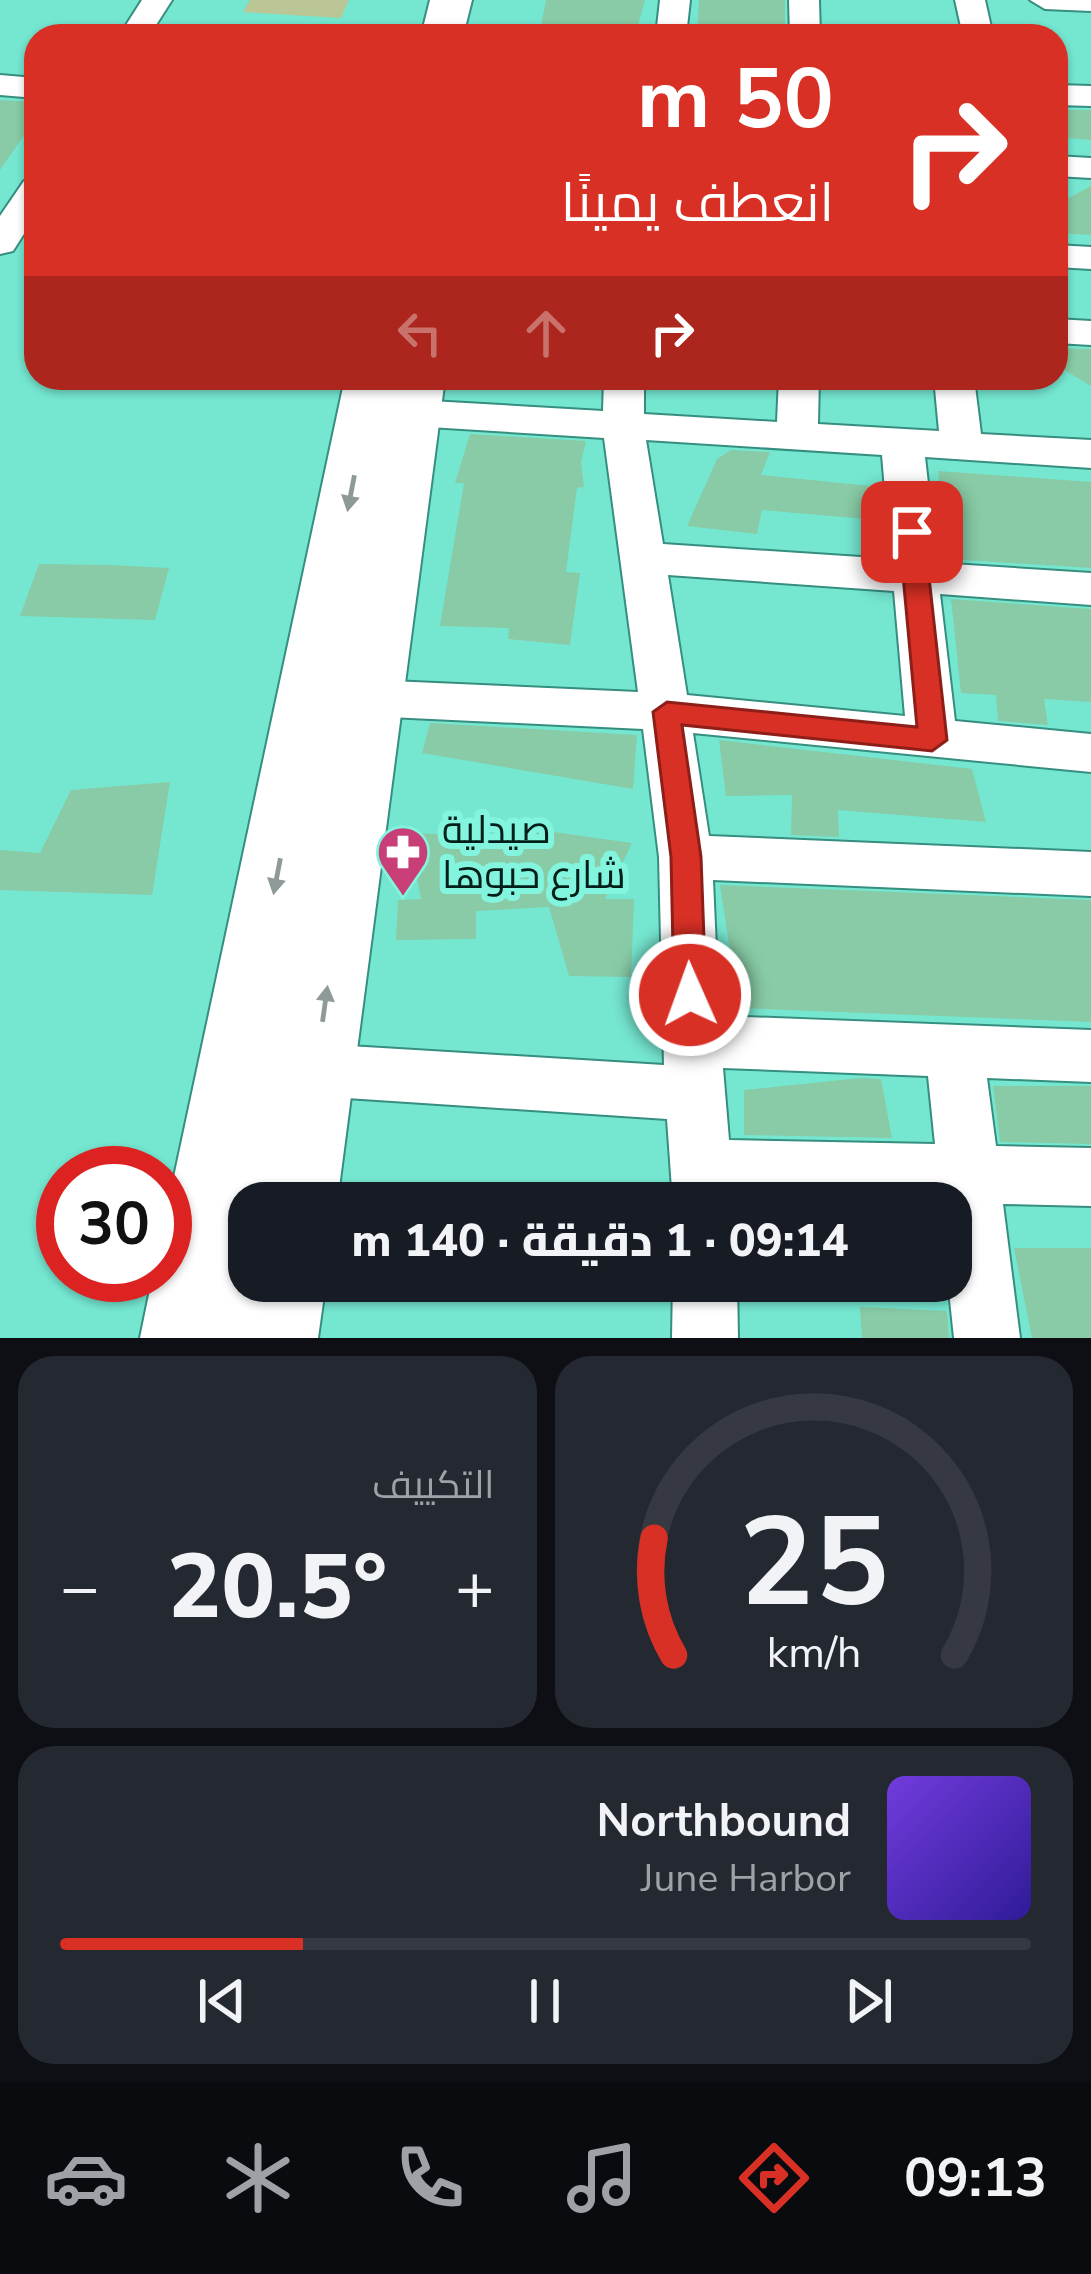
<!DOCTYPE html>
<html lang="ar">
<head>
<meta charset="utf-8">
<style>
	:root { --surface:#171b24; --page:#242831; --text:#f1f3f6; --muted:#9ea1a6; --line:#363941; --accent:#d93025 }
	body { margin:0; font-family:"Nunito Sans",Cairo,sans-serif; background:var(--page); color:var(--text); direction:rtl; height:100vh; display:flex; flex-direction:column; font-size:45px; white-space:nowrap }
	* { box-sizing:border-box; margin:0 }
	p { font-size:39px; color:var(--muted) }
	.icon { flex:none; width:66px; height:66px; fill:none; stroke:currentColor; stroke-width:2; stroke-linecap:round; stroke-linejoin:round }
	.map { position:relative; height:1338px; overflow:hidden; direction:ltr }
	.drawer { display:flex; flex-direction:column; gap:18px; padding:18px; background:#0d0f14; flex:1 }
	.drawer>* { flex:none }
	.hud { position:absolute; left:24px; top:24px; width:1044px; height:366px; border-radius:36px; box-shadow:0 3px 9px #0004; direction:rtl; background:#d93025; color:#fff; overflow:hidden }
	.speed { position:absolute; left:36px; top:1146px; display:flex; gap:24px; font-size:60px; font-weight:700; text-align:center }
	.speed>* { display:grid; place-content:center; width:156px; height:156px; border-radius:50%; background:var(--surface); box-shadow:0 3px 9px #0004; line-height:1 }
	.speed .limit { border:18px solid #d22; background:#fff; color:#111 }
	.pin { position:absolute; display:grid; place-items:center; width:102px; height:102px; color:#fff; margin:-51px; border-radius:24px; box-shadow:0 6px 18px #0006 }
	.me { position:absolute; width:132px; margin:-66px; rotate:358deg; stroke-linejoin:round; filter:drop-shadow(0 0 9px #0008) }
	.turn { display:flex; align-items:center; gap:42px; height:252px; padding:0 36px; font-size:54px }
	.turn .icon { width:156px; height:156px; stroke-width:2.5 }
	.turn b { display:block; font-size:84px; line-height:102px }
	.lanes { display:flex; align-items:center; height:114px; padding:0 36px; background:#0003; justify-content:center; gap:60px; direction:ltr }
	.lanes .off { opacity:.35 }
	.big { font-size:90px; font-weight:800; line-height:1.1 }
	.drawer .widget { flex:1; display:flex; flex-direction:column; justify-content:center; gap:18px; min-width:0; padding:0 42px; border-radius:36px; background:var(--page) }
	.drawer .dial { align-items:center; gap:0 }
	.dial svg { height:312px; overflow:visible; fill:none; stroke:var(--line); stroke-width:7; stroke-linecap:round; text-anchor:middle }
	.dial text { fill:var(--text); stroke:none }
	.song { display:flex; align-items:center; gap:36px }
	.cover { width:144px; height:144px; border-radius:18px; background:linear-gradient(135deg,hsl(260 70% 55%),hsl(250 70% 35%)) }
	.played { height:12px; border-radius:6px; background:linear-gradient(90deg,var(--accent) 25%,var(--line) 25%) }
	.keys { display:flex; justify-content:space-around; direction:ltr }
	.heat { display:flex; justify-content:space-between; align-items:center; font-size:66px; direction:ltr }
	.drawer .tiles { flex:1; display:grid; gap:18px; grid-template-columns:1fr 1fr }
	.widget:last-child { grid-column:span 2 }
	.trip { position:absolute; left:228px; top:1182px; width:744px; height:120px; border-radius:36px; background:var(--surface); box-shadow:0 3px 9px #0004; font-weight:800; line-height:120px; text-align:center; direction:rtl }
	.dock { display:flex; height:192px; justify-content:space-around; align-items:center; background:#090b0e; color:var(--muted) }
	.dock .icon { width:84px; height:84px }
	.dock .active { color:var(--accent) }
	.dock b { font-size:54px; color:var(--text) }
	.map>svg:first-child { display:block }
	.green { fill:#bac695 }
	.building { fill:#88cba6 }
	.lines { fill:none; stroke-linecap:round; stroke-linejoin:round }
	.street-casing { stroke:#358e7f; stroke-width:4 }
	.secondary-casing { stroke:#358e7f; stroke-width:4 }
	.street { fill:#fff; fill-rule:evenodd }
	.secondary { fill:#fff; fill-rule:evenodd }
	.oneway { fill:#8e9a98 }
	.route { fill:#d93025; stroke:#8d1f18; stroke-width:3 }
	.labels { text-anchor:middle; dominant-baseline:central; stroke-width:12; stroke-linejoin:round; paint-order:stroke }
	.poi-label { font-size:39px; fill:#041e19; stroke:#83f5de; text-anchor:start }
</style>
</head>
<body>
<div class="map">
<svg width="1091" height="1338" viewBox="0 0 1091 1338">
	<rect width="100%" height="100%" fill="#75e7d1"/>
	<path class="green" d="M250 0H349L341 18 243 12Z"/>
	<g class="building">
		<path d="M546 0H645L635 36H539Z"/>
		<path d="M699 0H785V36L697 34Z"/>
		<path d="M0 100 36 102V118L0 170Z"/>
		<path d="M1056 110H1091V140L1056 137Z"/>
		<path d="M1091 186V235L1056 233V205Z"/>
		<path d="M1056 348 1091 349V386L1056 365Z"/>
		<path d="M470 434 586 441 581 462 584 487 577 488 566 572 580 573 570 645 508 639 509 628 440 626 464 483H455Z"/>
		<path d="M731 450 770 452 761 475 880 487 877 520 762 510 757 534 687 526 717 459Z"/>
		<path d="M938 471 1091 482V568L946 559Z"/>
		<path d="M39 564 110 565 169 568 155 620 20 616Z"/>
		<path d="M951 599 1091 609V702L1044 699 1048 725 998 721 996 695 961 693Z"/>
		<path d="M430 723 637 735 633 789 422 753Z"/>
		<path d="M719 740 972 769 986 822 838 810 839 837 791 835 792 795 726 796Z"/>
		<path d="M170 782 152 895 0 890V850L40 853 71 790Z"/>
		<path d="M491 823 632 843 605 899H634L631 977 569 976 549 907 476 911V939L396 940 398 900 421 899 408 833 501 836Z"/>
		<path d="M720 885 1091 900V1022L739 1008Z"/>
		<path d="M860 1078 881 1079 892 1138 744 1135V1090Z"/>
		<path d="M993 1086H1091V1144L1000 1142Z"/>
		<path d="M1014 1248H1091V1338H1032Z"/>
		<path d="M860 1307 947 1311 949 1338H862Z"/>
	</g>
	<g class="lines">
		<g class="street-casing">
			<g id="street">
				<path d="M142 0H172L149 36H119Z"/>
				<path d="M660 0H690L686 36H656Z"/>
				<path d="M789 0H819L820 36H790Z"/>
				<path d="M955 0H985L993 36H963Z"/>
				<path d="M1030 0H1091V11L1045 9Z"/>
				<path d="M0 75 36 78V98L0 95Z"/>
				<path d="M1056 85 1091 86V106L1056 105Z"/>
				<path d="M1056 156 1091 158V178L1056 176Z"/>
				<path d="M36 178V215L13 251 0 254V216L24 181Z"/>
				<path d="M1056 245 1091 247V269L1056 267Z"/>
				<path d="M1056 319 1091 321V345L1056 343Z"/>
				<path d="M604 378H644V414L777 422 779 378H819L818 424 939 431 934 378H974L981 434 1091 440V468L925 457 937 563 1091 573V605L940 594 955 721 1091 734V772L693 733 709 836 1091 852V896L713 880 719 1016 1091 1030V1082L987 1078 996 1146 1091 1148V1206L1003 1204 1020 1338H954L948 1281 951 1203 735 1198V1203H673L667 1119 316 1096 295 1089 287 1070 295 1051 316 1044 664 1065 659 857 643 729 368 716 351 711 344 698 351 685 368 680 638 692 604 438 413 426 398 422 392 413 398 404 413 400 603 411ZM646 440 882 455 891 559 663 544ZM668 575 894 591 905 716 687 695ZM723 1068 928 1076 935 1144 729 1140Z"/>
				<path d="M673 1281H737L738 1338H672Z"/>
			</g>
		</g>
		<g class="secondary-casing">
			<g id="secondary">
				<path d="M430 0H472L463 36H421Z"/>
				<path d="M345 378H445L337 1203H249L243 1269 249 1254V1281H326L318 1338H140L153 1275H165V1219Z"/>
			</g>
		</g>
		<use href="#street" class="street"/>
		<use href="#secondary" class="secondary"/>
	</g>
	<defs><path id="oneway-solid" d="M-6-.8H1V-3.2L6.5 0L1 3.2V.8H-6Z" transform="scale(3)"/></defs>
	<g class="oneway">
		<use href="#oneway-solid" transform="translate(351 493) rotate(101)"/>
		<use href="#oneway-solid" transform="translate(277 876) rotate(101)"/>
		<use href="#oneway-solid" transform="translate(325 1004) rotate(-82)"/>
	</g>
	<path class="route" d="M912 524 924 532 947 740 932 751 682 725 701 857 706 995 701 1005 690 1009 678 1005 674 995 671 857 653 712 667 702 917 727 899 532Z"/>
	<defs>
		<g id="pharmacy-pin" transform="scale(2.7)"><path d="M0 17L-7.5 6A9.5 9.5 0 1 1 7.5 6Z" fill="#c83e76" stroke="#83f5de"/><path d="M-2-6h4v4h4v4h-4v4h-4v-4h-4v-4h4Z" fill="#fff"/></g>
	</defs>
	<g fill-rule="evenodd">
		<use href="#pharmacy-pin" x="403" y="852"/>
	</g>
	<g class="labels">
		<g class="poi-label">
			<text x="442" y="830">صيدلية<tspan x="442" dy="45">شارع حبوها</tspan></text>
		</g>
	</g>
</svg>
<div class="speed"><div class="limit">30</div></div>
<div class="pin" style="left:912px;top:532px;background:#d93025"><svg class="icon" aria-label="arrive" viewBox="0 0 24 24"><path d="M6 21V4h12l-3 4 3 4H6"/></svg></div>
<svg class="me" style="left:690px;top:995px" viewBox="-20 -20 40 40"><circle r="17" fill="#d93025" stroke="#fff" stroke-width="3"/><path d="M0-11L8 9 0 5-8 9z" fill="#fff"/></svg>
<div class="trip">09:14 · 1 دقيقة · 140 m</div>
<div class="hud">
<div class="turn"><svg class="icon" aria-label="right" viewBox="0 0 24 24"><path d="M7 20v-9h11M14 6l5 5-5 5"/></svg><div><b>50 m</b>انعطف يمينًا</div></div>
<div class="lanes"><svg class="icon off" aria-label="left" viewBox="0 0 24 24"><path d="M17 20v-9H6M10 6l-5 5 5 5"/></svg><svg class="icon off" aria-label="ahead" viewBox="0 0 24 24"><path d="M12 20V5M6 11l6-6 6 6"/></svg><svg class="icon" aria-label="right" viewBox="0 0 24 24"><path d="M7 20v-9h11M14 6l5 5-5 5"/></svg></div>
</div>
</div>
<section class="drawer">
<div class="tiles">
<div class="widget dial"><svg viewBox="0 0 100 80">
<path d="M14 69A42 42 0 1 1 86 69"/>
<path d="M14 69A42 42 0 0 1 9 39" stroke="#d93025"/>
<text x="50" y="56" font-size="32" font-weight="700">25</text>
<text x="50" y="72" font-size="11">km/h</text>
</svg></div>
<div class="widget"><p>التكييف</p>
<div class="heat"><a>−</a><b class="big">20.5°</b><a>+</a></div>
</div>
<div class="widget">
<div class="song"><i class="cover"></i><div><b>Northbound</b><p>June Harbor</p></div></div>
<div class="played"></div>
<div class="keys"><svg class="icon" aria-label="previous" viewBox="0 0 24 24"><path d="M18 5L8 12l10 7zM5 5v14"/></svg><svg class="icon" aria-label="pause" viewBox="0 0 24 24"><path d="M8 5v14M16 5v14"/></svg><svg class="icon" aria-label="next" viewBox="0 0 24 24"><path d="M6 5l10 7-10 7zM19 5v14"/></svg></div>
</div>
</div>
</section>
<nav class="dock">
<b>09:13</b>
<svg class="icon active" aria-label="directions" viewBox="0 0 24 24"><path d="M12 3l9 9-9 9-9-9zM9 14v-3h6M13 9l2 2-2 2"/></svg>
<svg class="icon" aria-label="music" viewBox="0 0 24 24"><path d="M9 18V5l10-2v13"/><circle cx="6" cy="18" r="3"/><circle cx="16" cy="16" r="3"/></svg>
<svg class="icon" aria-label="phone" viewBox="0 0 24 24"><path d="M5 4h4l2 5-3 2q2 4 5 5l2-3 5 2v4C11 20 4 13 5 4z"/></svg>
<svg class="icon" aria-label="climate" viewBox="0 0 24 24"><path d="M12 3v18M4 7l16 10M4 17L20 7"/></svg>
<svg class="icon" aria-label="car" viewBox="0 0 24 24"><path d="M5 17H2v-5l4-1 3-4h7l3 4 3 1v5h-3M9 17h6M6 11h13"/><circle cx="7" cy="17" r="2"/><circle cx="17" cy="17" r="2"/></svg>
</nav>
</body>
</html>
